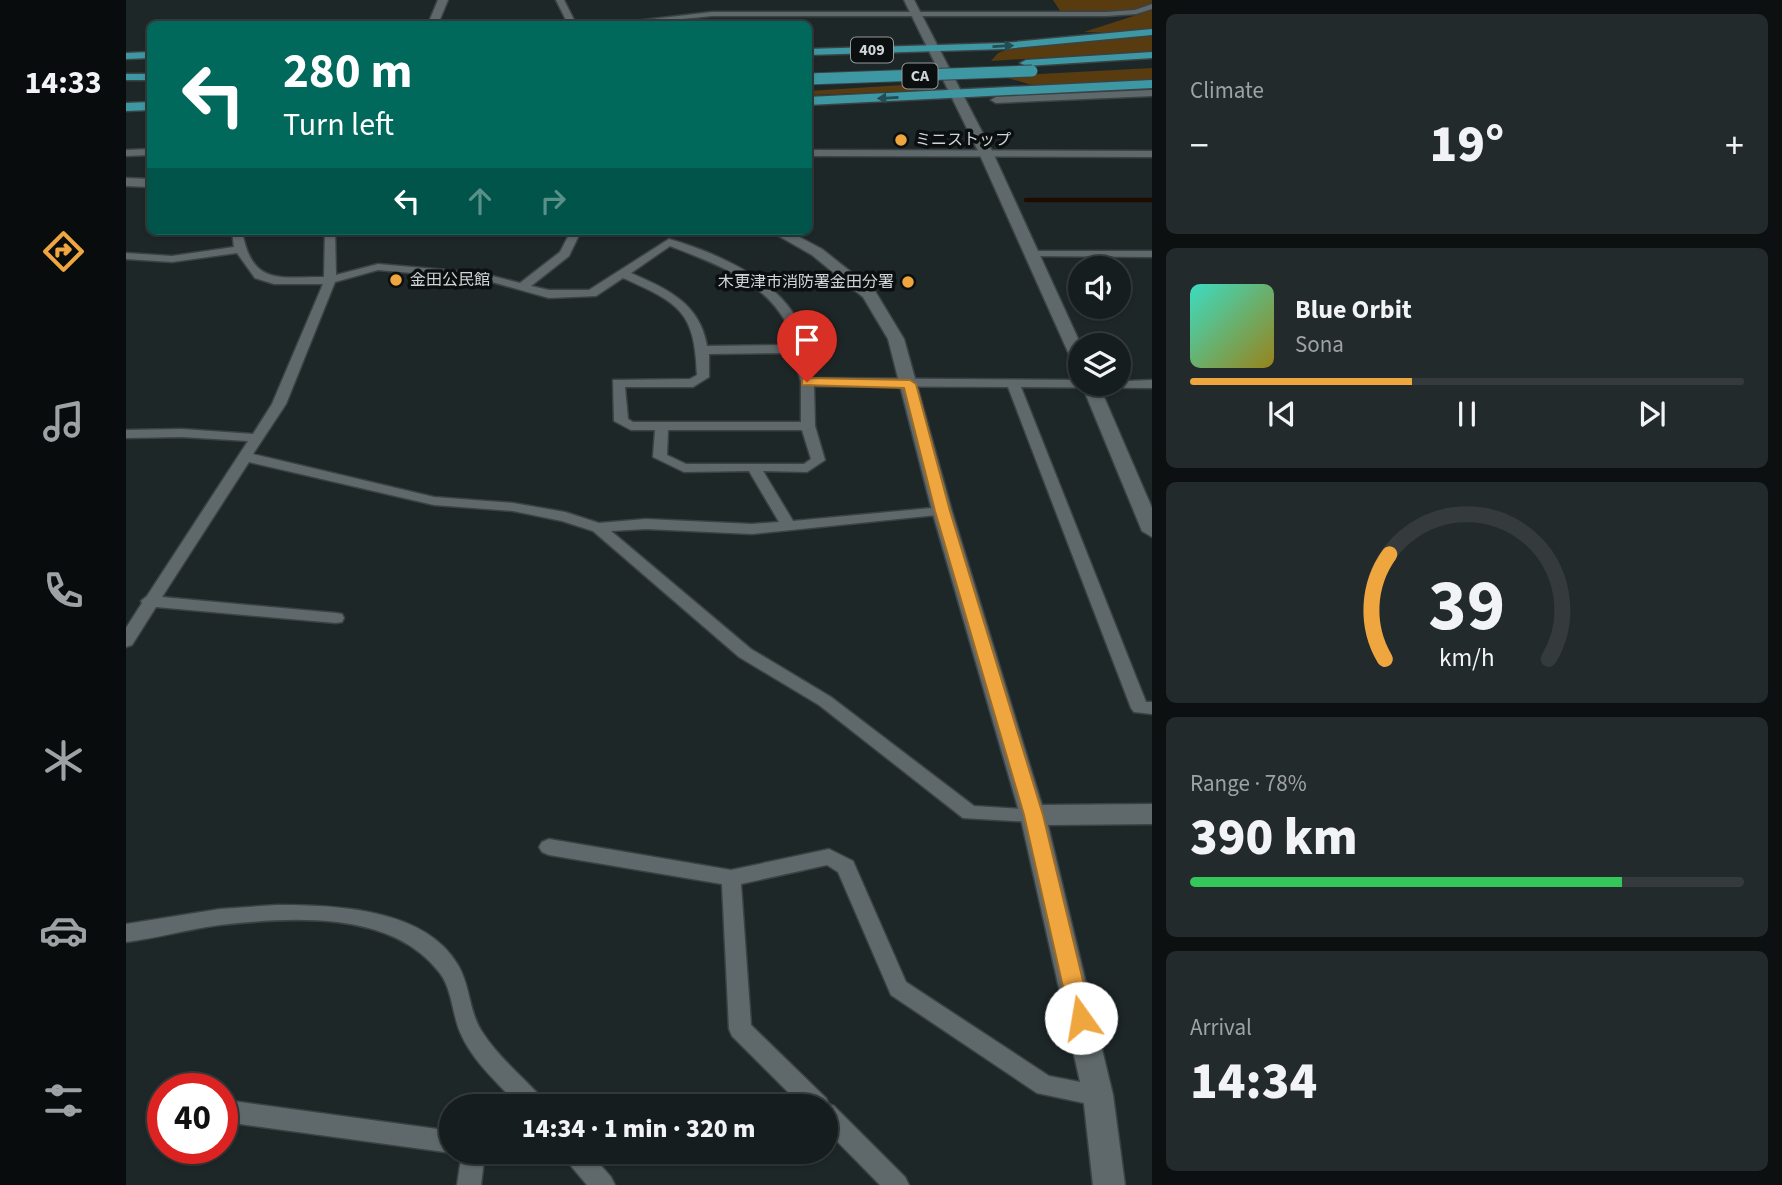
<!DOCTYPE html>
<html lang="en">
<head>
<meta charset="utf-8">
<style>
	:root { --surface:#161d1e; --page:#232a2b; --text:#f1f3f6; --muted:#9ea2a4; --line:#353b3c; --accent:#f0a63f }
	body { margin:0; font-family:"Source Sans 3","Noto Sans JP",sans-serif; background:var(--page); color:var(--text); height:100vh; display:flex; flex-direction:column; font-size:26px; white-space:nowrap }
	* { box-sizing:border-box; margin:0 }
	p { font-size:23px; color:var(--muted) }
	.icon { flex:none; width:38px; height:38px; fill:none; stroke:currentColor; stroke-width:2; stroke-linecap:round; stroke-linejoin:round }
	.map { position:relative; flex:1; overflow:hidden }
	.details { display:flex; flex-direction:column; gap:14px; padding:14px; background:#0c1010; width:630px }
	.details>* { flex:none }
	.guide { position:absolute; left:21px; top:21px; width:665px; height:214px; border-radius:10px; box-shadow:0 2px 5px #0004,0 0 0 2px var(--line); background:#00695c; color:#fff; overflow:hidden }
	.buttons { position:absolute; left:942px; top:256px; display:grid; gap:14px }
	.buttons a { display:grid; place-items:center; width:63px; height:63px; border-radius:50%; background:var(--surface); box-shadow:0 2px 5px #0004,0 0 0 2px var(--line); font-size:35px }
	.speed { position:absolute; left:21px; top:1073px; display:flex; gap:14px; font-size:35px; font-weight:700; text-align:center }
	.speed>* { display:grid; place-content:center; width:91px; height:91px; border-radius:50%; background:var(--surface); box-shadow:0 2px 5px #0004,0 0 0 2px var(--line); line-height:1 }
	.speed .limit { border:10px solid #d22; background:#fff; color:#111 }
	.pin { position:absolute; display:grid; place-items:center; width:60px; height:60px; color:#fff; margin:-72px -30px; border-radius:50% 50% 50% 0; rotate:-45deg; box-shadow:0 0 7px #0007 }
	.pin .icon { rotate:45deg }
	.me { position:absolute; width:77px; margin:-38px; rotate:347deg; stroke-linejoin:round; filter:drop-shadow(0 0 5px #0008) }
	.turn { display:flex; align-items:center; gap:24px; height:147px; padding:0 21px; font-size:32px }
	.turn .icon { width:91px; height:91px; stroke-width:2.5 }
	.turn b { display:block; font-size:49px; line-height:60px }
	.lanes { display:flex; align-items:center; height:66px; padding:0 21px; background:#0003; justify-content:center; gap:35px; direction:ltr }
	.lanes .off { opacity:.35 }
	.big { font-size:52px; font-weight:800; line-height:1.1 }
	.details .widget { flex:1; display:flex; flex-direction:column; justify-content:center; gap:10px; min-width:0; padding:0 24px; border-radius:10px; background:var(--page) }
	.details .dial { align-items:center; gap:0 }
	.dial svg { height:182px; overflow:visible; fill:none; stroke:var(--line); stroke-width:7; stroke-linecap:round; text-anchor:middle }
	.dial text { fill:var(--text); stroke:none }
	.song { display:flex; align-items:center; gap:21px }
	.cover { width:84px; height:84px; border-radius:10px; background:linear-gradient(135deg,hsl(170 70% 55%),hsl(50 70% 35%)) }
	.played { height:7px; border-radius:4px; background:linear-gradient(90deg,var(--accent) 40%,var(--line) 40%) }
	.keys { display:flex; justify-content:space-around; direction:ltr }
	.heat { display:flex; justify-content:space-between; align-items:center; font-size:38px; direction:ltr }
	.charge { height:10px; border-radius:5px; background:linear-gradient(90deg,#34c759 78%,var(--line) 0) }
	.trip { position:absolute; left:313px; top:1094px; width:399px; height:70px; border-radius:35px; background:var(--surface); box-shadow:0 2px 5px #0004,0 0 0 2px var(--line); font-weight:800; line-height:70px; text-align:center }
	main { display:flex; flex:1; min-height:0 }
	.menu { display:flex; flex-direction:column; width:126px; justify-content:space-around; align-items:center; background:#090c0c; color:var(--muted) }
	.menu .icon { width:49px; height:49px }
	.menu .selected { color:var(--accent) }
	.menu b { font-size:32px; color:var(--text) }
	.map>svg:first-child { display:block }
	.green { fill:#593b10 }
	.lines { fill:none; stroke-linecap:round; stroke-linejoin:round }
	.stream { stroke:#1d0c00; stroke-width:4.5 }
	.street-casing { stroke:#3b4244; stroke-width:3 }
	.secondary-casing { stroke:#3b4244; stroke-width:3 }
	.highway-casing { stroke:#3b4244; stroke-width:3 }
	.street { fill:#5f696b; fill-rule:evenodd }
	.secondary { fill:#5f696b; fill-rule:evenodd }
	.highway { fill:#3d98a4; fill-rule:evenodd }
	.highway-bridge-casing { stroke:#3b4244; stroke-width:13; stroke-linecap:butt }
	.highway-bridge { stroke:#3d98a4; stroke-width:11 }
	.oneway { fill:#224d52 }
	.route { fill:#f0a63f; stroke:#9c6c29; stroke-width:2 }
	.poi-dot { fill:#f0a63f; stroke:#0b0f0f; stroke-width:2.5 }
	.labels { text-anchor:middle; dominant-baseline:central; stroke-width:7; stroke-linejoin:round; paint-order:stroke }
	.shield { fill:#0b0f0f; stroke:#949a9a; stroke-width:2 }
	.shield-label { font-size:16px; font-weight:bold; fill:#cfd5d6 }
	.far-poi-label { font-size:16px; fill:#cfd5d6; stroke:#0b0f0f; text-anchor:start }
</style>
</head>
<body>
<main>
<nav class="menu">
<b>14:33</b>
<svg class="icon selected" aria-label="directions" viewBox="0 0 24 24"><path d="M12 3l9 9-9 9-9-9zM9 14v-3h6M13 9l2 2-2 2"/></svg>
<svg class="icon" aria-label="music" viewBox="0 0 24 24"><path d="M9 18V5l10-2v13"/><circle cx="6" cy="18" r="3"/><circle cx="16" cy="16" r="3"/></svg>
<svg class="icon" aria-label="phone" viewBox="0 0 24 24"><path d="M5 4h4l2 5-3 2q2 4 5 5l2-3 5 2v4C11 20 4 13 5 4z"/></svg>
<svg class="icon" aria-label="climate" viewBox="0 0 24 24"><path d="M12 3v18M4 7l16 10M4 17L20 7"/></svg>
<svg class="icon" aria-label="car" viewBox="0 0 24 24"><path d="M5 17H2v-5l4-1 3-4h7l3 4 3 1v5h-3M9 17h6M6 11h13"/><circle cx="7" cy="17" r="2"/><circle cx="17" cy="17" r="2"/></svg>
<svg class="icon" aria-label="filters" viewBox="0 0 24 24"><path d="M4 7h16M4 17h16"/><circle cx="9" cy="7" r="2"/><circle cx="15" cy="17" r="2"/></svg>
</nav>
<div class="map">
<svg width="1026" height="1185" viewBox="0 0 1026 1185">
	<rect width="100%" height="100%" fill="#1e2728"/>
	<g class="green">
		<path d="M927 0H1026V5L996 13H902L935 12Z"/>
		<path d="M1026 10V29L999 33 958 32Z"/>
		<path d="M1026 36V51L865 61 872 53 883 49Z"/>
		<path d="M1026 68V81L906 85 875 76Z"/>
		<path d="M777 85 790 91 683 95V91Z"/>
	</g>
	<g class="lines">
		<path class="stream" d="M900 200H1026"/>
		<g class="street-casing">
			<g id="street">
				<path d="M430 0H438L450 24H442Z"/>
				<path d="M1026 4V9L1010 14 980 16H586L507 24H484L586 12H980L1009 10Z"/>
				<path d="M1026 90V96L870 103 865 100 870 97Z"/>
				<path d="M24 149V155L0 156V150Z"/>
				<path d="M682 150 1026 151V157L682 156Z"/>
				<path d="M106 231H116C126 286 153 277 198 277L199 231H209L210 275 252 264 355 273 394 283 434 252 445 231H455L443 256 405 286 423 290H463L543 239C585 251 650 278 671 320 679 336 682 360 686 378L954 380V383L1026 380V388L895 387 1020 702H1026V714L1008 712 1005 708 882 387 688 386 689 426 699 460 681 472 637 471 667 521 816 507 823 511 821 514 626 534 520 529 485 531 625 649 705 697 848 806 914 810 916 815 914 820 907 822 837 818 693 705 613 657 467 531 436 521 387 511 308 505 123 462 36 597 210 613 216 614 218 618 216 622 210 623 30 607 6 645 0 647V628L16 603 15 601 21 596 122 441 56 437 0 438V430L56 429 127 434 146 404 197 284H148L129 278 111 253 46 262 0 259V253L46 256 108 247ZM544 246C585 262 634 279 658 319 662 326 663 337 665 345L581 346C574 303 541 289 505 273ZM252 270 355 279 423 298 470 296 497 278C553 303 569 311 571 375L564 379 487 380 488 421 505 430H529L527 457 558 472 623 471 653 522 626 524 520 519 473 523 439 512 387 503 308 497 127 454 160 404 209 282ZM667 353 675 382V422H507L502 419 499 387H567L583 377V354ZM542 430H676L685 459 678 464H560L541 455Z"/>
				<path d="M908 251H1026V257L904 256 902 254Z"/>
				<path d="M423 839 605 870 703 849 727 861 780 982 923 1076 980 1087 983 1095 980 1103 972 1106 911 1093 765 995 712 872 701 865 615 884 625 1025 700 1098 703 1104 708 1106 779 1177 783 1185H754L700 1130V1106H676L606 1036 603 1029 596 884 423 855 416 852 413 847 416 842Z"/>
				<path d="M151 905C209 905 299 908 332 965 344 985 343 1011 355 1030 371 1056 396 1076 416 1098L419 1106H393C372 1083 346 1061 334 1032 326 1013 326 988 313 972 265 910 165 917 94 925 63 929 32 938 0 942V924L94 909Z"/>
				<path d="M99 1100 326 1131V1152H330L326 1153 99 1122 96 1121V1101Z"/>
				<path d="M336 1152H359L355 1185H331Z"/>
				<path d="M436 1152H463L485 1177 489 1185H461L440 1160Z"/>
			</g>
		</g>
		<g class="secondary-casing">
			<g id="secondary">
				<path d="M312 0H322L312 24H302Z"/>
				<path d="M778 0H788L867 153 955 345 954 366 946 361 853 153Z"/>
				<path d="M0 178 24 179V187L0 186Z"/>
				<path d="M644 231H662L696 249 749 291 778 339 826 511 916 805 1026 804V824L922 825 987 1095 999 1185H967L957 1095 894 815 806 511 762 339 737 297 686 255Z"/>
				<path d="M955 383H972L1026 508V537L1016 531Z"/>
			</g>
		</g>
		<g class="highway-casing">
			<g id="highway">
				<path d="M1026 29V35L878 49 682 55V49L878 43Z"/>
				<path d="M24 52V58L0 59V53Z"/>
				<path d="M1026 52V58L900 66 894 63 900 60Z"/>
				<rect x="0" y="74" width="24" height="6"/>
				<path d="M1026 80V88L682 105V97Z"/>
				<path d="M24 102V110L0 111V103Z"/>
			</g>
		</g>
		<use href="#street" class="street"/>
		<use href="#secondary" class="secondary"/>
		<use href="#highway" class="highway"/>
		<g class="highway-bridge-casing">
			<path id="highway-bridge" d="M682 79 906 71"/>
		</g>
		<use href="#highway-bridge" class="highway-bridge"/>
	</g>
	<defs><path id="oneway-solid" d="M-6-.8H1V-3.2L6.5 0L1 3.2V.8H-6Z" transform="scale(1.75)"/></defs>
	<g class="oneway">
		<use href="#oneway-solid" transform="translate(877 46) rotate(-3)"/>
		<use href="#oneway-solid" transform="translate(762 98) rotate(177)"/>
	</g>
	<path class="route" d="M681 378 784 380 790 384 824 511 917 815 966 1018 962 1025 955 1028 947 1025 944 1018 898 815 809 511 778 388 676 385V379Z"/>
	<g class="poi-dot">
		<circle cx="775" cy="140" r="7"/>
		<circle cx="270" cy="280" r="7"/>
		<circle cx="782" cy="282" r="7"/>
	</g>
	<g class="labels">
		<g class="shield">
			<rect x="725" y="37.5" width="42" height="25" rx="5"/>
			<rect x="776.5" y="63.5" width="35" height="25" rx="5"/>
		</g>
		<g class="shield-label">
			<text x="746" y="50">409</text>
			<text x="794" y="76">CA</text>
		</g>
		<g class="far-poi-label">
			<text x="789" y="140">ミニストップ</text>
			<text x="284" y="280">金田公民館</text>
			<text x="768" y="282" text-anchor="end">木更津市消防署金田分署</text>
		</g>
	</g>
</svg>
<div class="buttons">
<a><svg class="icon" aria-label="sound" viewBox="0 0 24 24"><path d="M4 9h4l5-4v14l-5-4H4zM17 9q2 3 0 6"/></svg></a>
<a><svg class="icon" aria-label="layers" viewBox="0 0 24 24"><path d="M12 4l9 5-9 5-9-5zM3 14l9 5 9-5"/></svg></a>
</div>
<div class="speed"><div class="limit">40</div></div>
<div class="pin" style="left:681px;top:382px;background:#d93025"><svg class="icon" aria-label="arrive" viewBox="0 0 24 24"><path d="M6 21V4h12l-3 4 3 4H6"/></svg></div>
<svg class="me" style="left:955px;top:1018px" viewBox="-20 -20 40 40"><circle r="19" fill="#fff"/><path d="M0-13L10 11 0 6-10 11z" fill="#f0a63f"/></svg>
<div class="trip">14:34 · 1 min · 320 m</div>
<div class="guide">
<div class="turn"><svg class="icon" aria-label="left" viewBox="0 0 24 24"><path d="M17 20v-9H6M10 6l-5 5 5 5"/></svg><div><b>280 m</b>Turn left</div></div>
<div class="lanes"><svg class="icon" aria-label="left" viewBox="0 0 24 24"><path d="M17 20v-9H6M10 6l-5 5 5 5"/></svg><svg class="icon off" aria-label="ahead" viewBox="0 0 24 24"><path d="M12 20V5M6 11l6-6 6 6"/></svg><svg class="icon off" aria-label="right" viewBox="0 0 24 24"><path d="M7 20v-9h11M14 6l5 5-5 5"/></svg></div>
</div>
</div>
<section class="details">
<div class="widget"><p>Climate</p>
<div class="heat"><a>−</a><b class="big">19°</b><a>+</a></div>
</div>
<div class="widget">
<div class="song"><i class="cover"></i><div><b>Blue Orbit</b><p>Sona</p></div></div>
<div class="played"></div>
<div class="keys"><svg class="icon" aria-label="previous" viewBox="0 0 24 24"><path d="M18 5L8 12l10 7zM5 5v14"/></svg><svg class="icon" aria-label="pause" viewBox="0 0 24 24"><path d="M8 5v14M16 5v14"/></svg><svg class="icon" aria-label="next" viewBox="0 0 24 24"><path d="M6 5l10 7-10 7zM19 5v14"/></svg></div>
</div>
<div class="widget dial"><svg viewBox="0 0 100 80">
<path d="M14 69A42 42 0 1 1 86 69"/>
<path d="M14 69A42 42 0 0 1 16 23" stroke="#f0a63f"/>
<text x="50" y="56" font-size="32" font-weight="700">39</text>
<text x="50" y="72" font-size="11">km/h</text>
</svg></div>
<div class="widget"><p>Range · 78%</p><b class="big">390 km</b><div class="charge"></div></div>
<div class="widget"><p>Arrival</p><b class="big">14:34</b></div>
</section>
</main>
</body>
</html>
